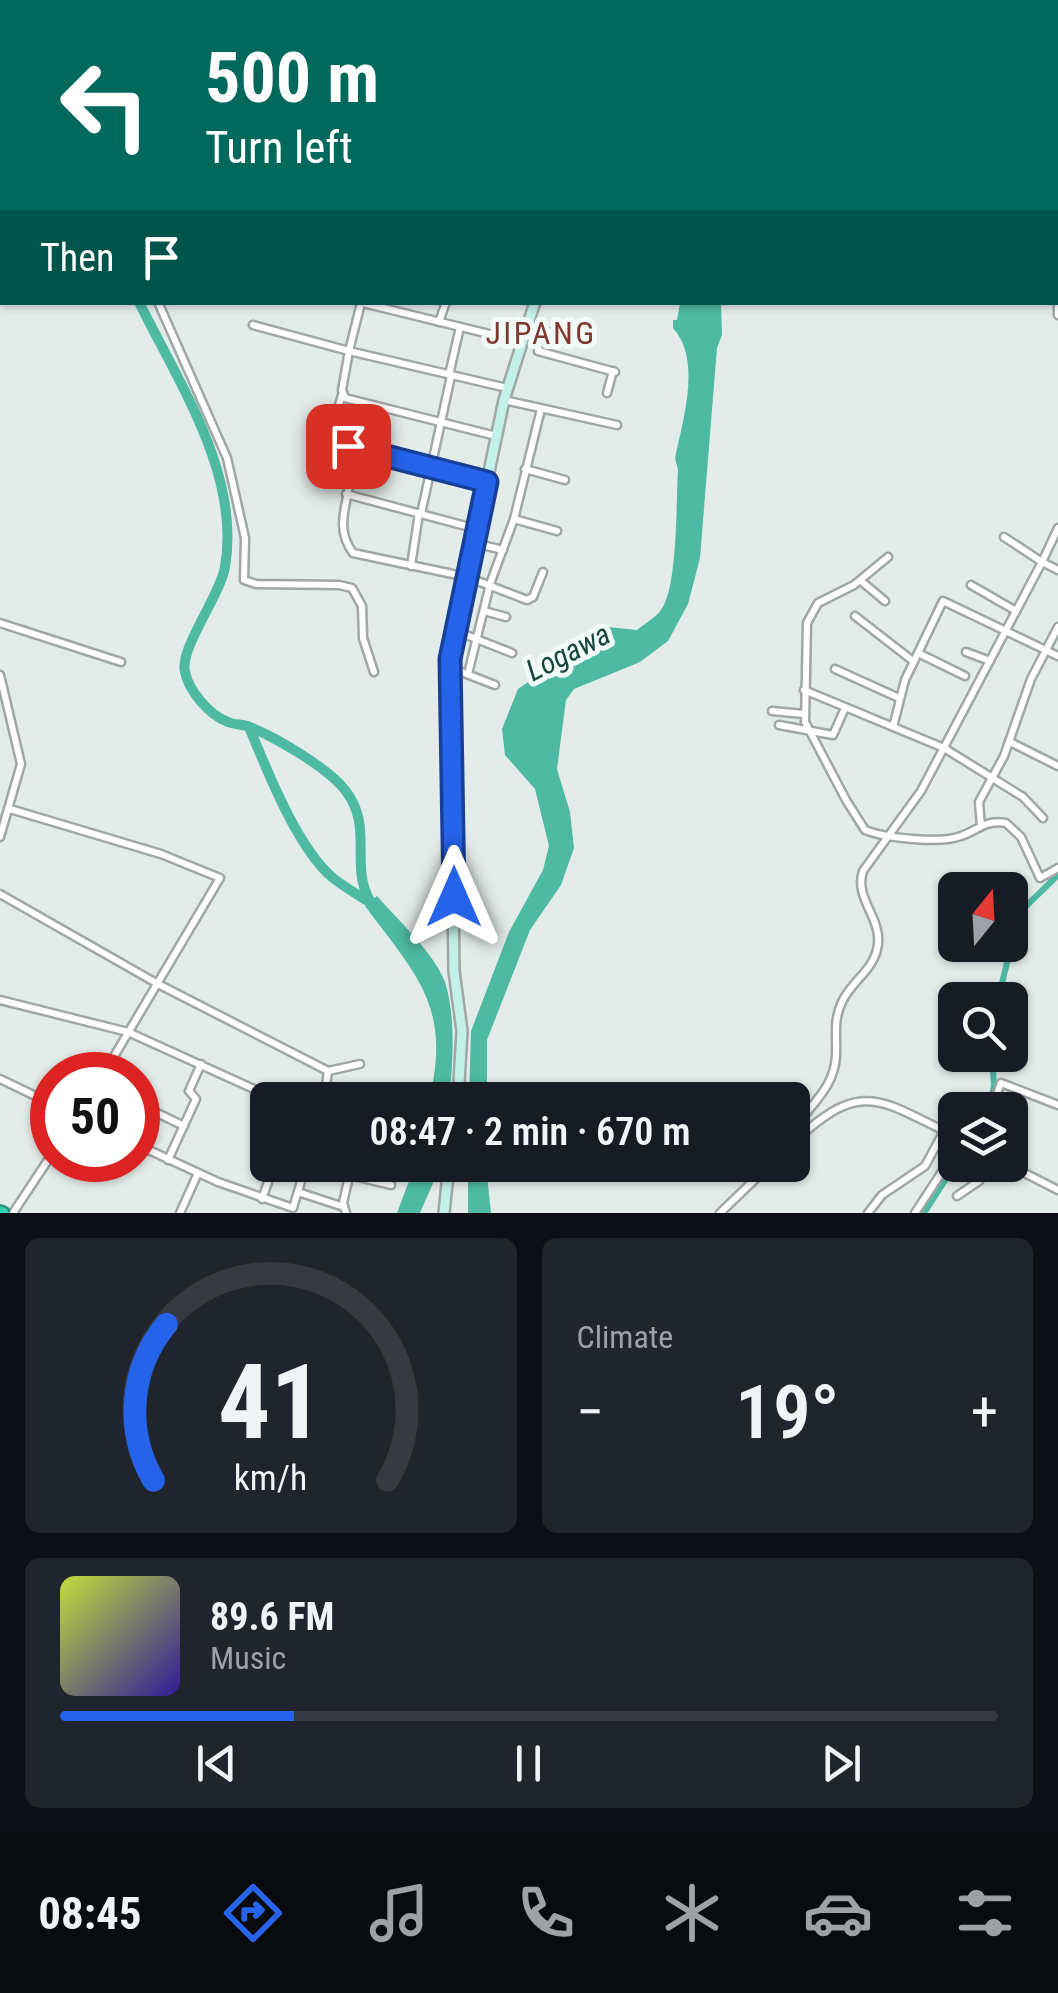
<!DOCTYPE html>
<html lang="en">
<head>
<meta charset="utf-8">
<style>
	:root { --surface:#171b24; --page:#20242c; --text:#f1f3f6; --muted:#9ea1a6; --line:#363941; --accent:#2563eb }
	body { margin:0; font-family:"Roboto Condensed",sans-serif; background:var(--page); color:var(--text); height:100vh; display:flex; flex-direction:column; font-size:38px; white-space:nowrap }
	* { box-sizing:border-box; margin:0 }
	p { font-size:32px; color:var(--muted) }
	.icon { flex:none; width:55px; height:55px; fill:none; stroke:currentColor; stroke-width:2; stroke-linecap:round; stroke-linejoin:round }
	.map { position:relative; height:1213px; overflow:hidden }
	.panel { display:flex; flex-direction:column; gap:25px; padding:25px; background:#0d0f14; flex:1 }
	.panel>* { flex:none }
	.banner { position:absolute; left:0px; top:0px; width:1060px; height:305px; box-shadow:0 2px 8px #0004; background:#00695c; color:#fff; overflow:hidden }
	.needle { width:65px; rotate:18deg }
	.controls { position:absolute; left:938px; top:872px; display:grid; gap:20px }
	.controls a { display:grid; place-items:center; width:90px; height:90px; border-radius:15px; background:var(--surface); box-shadow:0 2px 8px #0004; font-size:50px }
	.speed { position:absolute; left:30px; top:1052px; display:flex; gap:20px; font-size:50px; font-weight:700; text-align:center }
	.speed>* { display:grid; place-content:center; width:130px; height:130px; border-radius:50%; background:var(--surface); box-shadow:0 2px 8px #0004; line-height:1 }
	.speed .limit { border:15px solid #d22; background:#fff; color:#111 }
	.pin { position:absolute; display:grid; place-items:center; width:85px; height:85px; color:#fff; margin:-42px; border-radius:20px; box-shadow:0 5px 15px #0006 }
	.me { position:absolute; width:110px; margin:-55px; rotate:0deg; stroke-linejoin:round; filter:drop-shadow(0 0 8px #0008) }
	.turn { display:flex; align-items:center; gap:35px; height:210px; padding:0 40px; font-size:45px }
	.turn .icon { width:130px; height:130px; stroke-width:2.5 }
	.turn b { display:block; font-size:70px; line-height:85px }
	.then { display:flex; align-items:center; height:95px; padding:0 40px; background:#0003; gap:20px; font-size:38px }
	.big { font-size:75px; font-weight:600; line-height:1.1 }
	.panel .widget { flex:1; display:flex; flex-direction:column; justify-content:center; gap:15px; min-width:0; padding:0 35px; border-radius:15px; background:var(--page) }
	.panel .dial { align-items:center; gap:0 }
	.dial svg { height:260px; overflow:visible; fill:none; stroke:var(--line); stroke-width:7; stroke-linecap:round; text-anchor:middle }
	.dial text { fill:var(--text); stroke:none }
	.song { display:flex; align-items:center; gap:30px }
	.cover { width:120px; height:120px; border-radius:15px; background:linear-gradient(135deg,hsl(70 70% 55%),hsl(250 70% 35%)) }
	.played { height:10px; border-radius:5px; background:linear-gradient(90deg,var(--accent) 25%,var(--line) 25%) }
	.keys { display:flex; justify-content:space-around; direction:ltr }
	.heat { display:flex; justify-content:space-between; align-items:center; font-size:55px; direction:ltr }
	.panel .tiles { flex:1; display:grid; gap:25px; grid-template-columns:1fr 1fr }
	.widget:last-child { grid-column:span 2 }
	.trip { position:absolute; left:250px; top:1082px; width:560px; height:100px; border-radius:15px; background:var(--surface); box-shadow:0 2px 8px #0004; font-weight:600; line-height:100px; text-align:center }
	.menu { display:flex; height:160px; justify-content:space-around; align-items:center; background:#090b0e; color:var(--muted) }
	.menu .icon { width:70px; height:70px }
	.menu .selected { color:var(--accent) }
	.menu b { font-size:45px; color:var(--text) }
	.map>svg:first-child { display:block }
	.water { fill:#4ebaa1 }
	.lines { fill:none; stroke-linecap:round; stroke-linejoin:round }
	.stream { stroke:#4ebaa1; stroke-width:2.5 }
	.canal { stroke:#4ebaa1; stroke-width:6 }
	.river { stroke:#4ebaa1; stroke-width:10 }
	.street-casing { stroke:#a0a7a5; stroke-width:11 }
	.secondary-casing { stroke:#a0a7a5; stroke-width:14 }
	.highway-casing { stroke:#288f7b; stroke-width:16 }
	.street { stroke:#fff; stroke-width:6 }
	.secondary { stroke:#c2f1e8; stroke-width:9 }
	.highway { stroke:#33d0b1; stroke-width:11 }
	.route-casing { stroke:#184099; stroke-width:25 }
	.route { stroke:#2563eb; stroke-width:18 }
	.labels { text-anchor:middle; dominant-baseline:central; stroke-width:10; stroke-linejoin:round; paint-order:stroke }
	.water-label { font-size:30px; font-style:italic; fill:#17463c; stroke:#f1faf7 }
	.quarter-label { font-size:32px; letter-spacing:2.5px; fill:#7f392e; stroke:#f1faf7 }
</style>
</head>
<body>
<div class="map">
<svg width="1058" height="1213" viewBox="0 0 1058 1213">
	<rect width="100%" height="100%" fill="#e4ecea"/>
	<g class="water">
		<path d="M680 303H721L722 335 717 348 700 558 688 604 668 641 640 662 574 689 566 700 557 769 570 812 574 848 561 885 530 930 487 1040V1100H469L471 1031 509 932 543 870 549 846 535 789 505 755 502 729 518 689 608 627 637 630C644 624 655 618 661 610 678 587 676 501 678 470L675 458C683 419 702 360 673 328V320H677Z"/>
		<path d="M377 896C397 919 435 954 445 982 456 1017 453 1064 449 1100H429C452 1007 417 976 365 906Z"/>
		<path d="M415 1165H441L420 1213H397Z"/>
		<path d="M468 1165H486L491 1213H468Z"/>
	</g>
	<g class="lines">
		<path class="stream" d="M879 2 880 0"/>
		<g class="canal">
			<path d="M998 1000 1019 913 1058 875"/>
			<path d="M989 1109 994 1086 992 1055"/>
			<path d="M924 1213 955 1165"/>
		</g>
		<g class="river">
			<path d="M81 2 82 0"/>
			<path d="M139 302C178 382 241 474 225 567 220 596 179 649 185 672 189 691 209 715 228 722 235 725 243 724 250 727 277 738 328 768 345 790 377 830 344 872 377 911"/>
			<path d="M249 727C267 770 297 848 333 878 343 886 355 893 366 900"/>
		</g>
		<g class="street-casing">
			<g id="street">
				<path d="M372 0 383 2"/>
				<path d="M496 0 504 2"/>
				<path d="M613 0 622 2"/>
				<path d="M346 2 347 0"/>
				<path d="M633 2 634 0"/>
				<path d="M0 18H2"/>
				<path d="M0 212H2"/>
				<path d="M158 302 227 458 245 538 244 580 256 584 339 585 352 588 362 606 363 638 374 672"/>
				<path d="M359 302 522 342"/>
				<path d="M361 303 349 351 507 388"/>
				<path d="M1058 306V315"/>
				<path d="M439 322 446 302"/>
				<path d="M253 325 349 351 342 390 345 398 496 436"/>
				<path d="M528 326 552 333"/>
				<path d="M525 335 539 340 538 351 615 372"/>
				<path d="M449 375 460 327"/>
				<path d="M607 393 613 371"/>
				<path d="M504 400 617 425"/>
				<path d="M334 444 333 425 342 395"/>
				<path d="M525 469 565 480"/>
				<path d="M487 482 334 444 350 472C351 501 332 524 353 553L467 577 527 600 533 597 543 572"/>
				<path d="M346 494 477 529"/>
				<path d="M421 514 451 376"/>
				<path d="M514 519 557 531"/>
				<path d="M1058 528 1042 562 1058 570"/>
				<path d="M474 543 503 550"/>
				<path d="M888 557 854 585 818 603 807 623 805 722 846 800 865 830C885 838 941 844 961 836 978 830 987 819 1006 823L1021 837 1040 878 1058 868"/>
				<path d="M411 566 419 513"/>
				<path d="M861 581 885 601"/>
				<path d="M971 585 1016 611"/>
				<path d="M484 611 506 617"/>
				<path d="M855 616 913 661"/>
				<path d="M0 623 121 662"/>
				<path d="M456 631 512 653"/>
				<path d="M966 652 990 661"/>
				<path d="M918 653 965 676"/>
				<path d="M451 668 495 685"/>
				<path d="M835 669 899 698"/>
				<path d="M468 674 490 584 514 519 541 409"/>
				<path d="M0 675 21 764 0 837"/>
				<path d="M804 690 944 748 1023 797 1043 818"/>
				<path d="M772 711 804 714"/>
				<path d="M779 725 833 735 845 708"/>
				<path d="M893 727 905 680 943 601 1058 656"/>
				<path d="M1010 742 1058 766"/>
				<path d="M10 809 161 854 220 878 103 1075"/>
				<path d="M981 826 979 802 1004 756 1031 679 1058 627"/>
				<path d="M0 894 158 984 328 1071 324 1100"/>
				<path d="M0 1000 128 1032 278 1100"/>
				<path d="M328 1071 360 1064"/>
				<path d="M0 1079 52 1104"/>
				<path d="M991 1110 1001 1083 1058 1105"/>
				<path d="M155 1112 184 1126"/>
				<path d="M801 1136 800 1121C816 1100 835 1084 836 1055 837 1037 833 1020 842 1002 852 980 875 970 878 944 881 917 854 898 863 871L921 791 1042 562 1004 537"/>
				<path d="M792 1144C863 1076 880 1101 955 1136"/>
				<path d="M138 1145 218 1182 293 1208 306 1165"/>
				<path d="M168 1160 196 1099 189 1091 201 1064"/>
				<path d="M309 1165 391 1185"/>
				<path d="M1009 1165 1058 1190"/>
				<path d="M298 1192 344 1207"/>
				<path d="M957 1196 979 1181 988 1165"/>
				<path d="M262 1199 268 1182"/>
				<path d="M13 1213 52 1154"/>
				<path d="M180 1213 198 1173"/>
				<path d="M346 1213 343 1203 349 1176"/>
				<path d="M720 1213 770 1165"/>
				<path d="M868 1213 882 1195 925 1166 944 1131"/>
				<path d="M915 1213 955 1152"/>
			</g>
		</g>
		<g class="secondary-casing">
			<g id="secondary">
				<path d="M523 2 524 0"/>
				<path d="M458 1100 462 1031 454 971 450 659 504 400 535 302"/>
				<path d="M444 1213 449 1165"/>
			</g>
		</g>
		<g class="highway-casing">
			<path id="highway" d="M0 1212 3 1213"/>
		</g>
		<use href="#street" class="street"/>
		<use href="#secondary" class="secondary"/>
		<use href="#highway" class="highway"/>
	</g>
	<g class="lines">
		<g class="route-casing">
			<path id="route" d="M348 446 487 482 450 659 454 897"/>
		</g>
		<use href="#route" class="route"/>
	</g>
	<g class="labels">
		<g class="water-label">
			<text transform="translate(568 652) rotate(-27)">Logawa</text>
		</g>
		<g class="quarter-label">
			<text x="541" y="333">JIPANG</text>
		</g>
	</g>
</svg>
<div class="controls">
<a><svg class="needle" viewBox="-14 -14 28 28"><path d="M0-13l5 13h-10z" fill="#e53935"/><path d="M0 13l5-13h-10z" fill="#9ea1a6"/></svg></a>
<a><svg class="icon" aria-label="search" viewBox="0 0 24 24"><circle cx="10" cy="10" r="6"/><path d="M15 15l6 6"/></svg></a>
<a><svg class="icon" aria-label="layers" viewBox="0 0 24 24"><path d="M12 4l9 5-9 5-9-5zM3 14l9 5 9-5"/></svg></a>
</div>
<div class="speed"><div class="limit">50</div></div>
<div class="pin" style="left:348px;top:446px;background:#d93025"><svg class="icon" aria-label="arrive" viewBox="0 0 24 24"><path d="M6 21V4h12l-3 4 3 4H6"/></svg></div>
<svg class="me" style="left:454px;top:897px" viewBox="-20 -20 40 40"><path d="M0-17L14 15 0 8-14 15z" fill="#2563eb" stroke="#fff" stroke-width="4"/></svg>
<div class="trip">08:47 · 2 min · 670 m</div>
<div class="banner">
<div class="turn"><svg class="icon" aria-label="left" viewBox="0 0 24 24"><path d="M17 20v-9H6M10 6l-5 5 5 5"/></svg><div><b>500 m</b>Turn left</div></div>
<div class="then">Then<svg class="icon" aria-label="arrive" viewBox="0 0 24 24"><path d="M6 21V4h12l-3 4 3 4H6"/></svg></div>
</div>
</div>
<section class="panel">
<div class="tiles">
<div class="widget dial"><svg viewBox="0 0 100 80">
<path d="M14 69A42 42 0 1 1 86 69"/>
<path d="M14 69A42 42 0 0 1 18 21" stroke="#2563eb"/>
<text x="50" y="56" font-size="32" font-weight="700">41</text>
<text x="50" y="72" font-size="11">km/h</text>
</svg></div>
<div class="widget"><p>Climate</p>
<div class="heat"><a>−</a><b class="big">19°</b><a>+</a></div>
</div>
<div class="widget">
<div class="song"><i class="cover"></i><div><b>89.6 FM</b><p>Music</p></div></div>
<div class="played"></div>
<div class="keys"><svg class="icon" aria-label="previous" viewBox="0 0 24 24"><path d="M18 5L8 12l10 7zM5 5v14"/></svg><svg class="icon" aria-label="pause" viewBox="0 0 24 24"><path d="M8 5v14M16 5v14"/></svg><svg class="icon" aria-label="next" viewBox="0 0 24 24"><path d="M6 5l10 7-10 7zM19 5v14"/></svg></div>
</div>
</div>
</section>
<nav class="menu">
<b>08:45</b>
<svg class="icon selected" aria-label="directions" viewBox="0 0 24 24"><path d="M12 3l9 9-9 9-9-9zM9 14v-3h6M13 9l2 2-2 2"/></svg>
<svg class="icon" aria-label="music" viewBox="0 0 24 24"><path d="M9 18V5l10-2v13"/><circle cx="6" cy="18" r="3"/><circle cx="16" cy="16" r="3"/></svg>
<svg class="icon" aria-label="phone" viewBox="0 0 24 24"><path d="M5 4h4l2 5-3 2q2 4 5 5l2-3 5 2v4C11 20 4 13 5 4z"/></svg>
<svg class="icon" aria-label="climate" viewBox="0 0 24 24"><path d="M12 3v18M4 7l16 10M4 17L20 7"/></svg>
<svg class="icon" aria-label="car" viewBox="0 0 24 24"><path d="M5 17H2v-5l4-1 3-4h7l3 4 3 1v5h-3M9 17h6M6 11h13"/><circle cx="7" cy="17" r="2"/><circle cx="17" cy="17" r="2"/></svg>
<svg class="icon" aria-label="filters" viewBox="0 0 24 24"><path d="M4 7h16M4 17h16"/><circle cx="9" cy="7" r="2"/><circle cx="15" cy="17" r="2"/></svg>
</nav>
</body>
</html>
